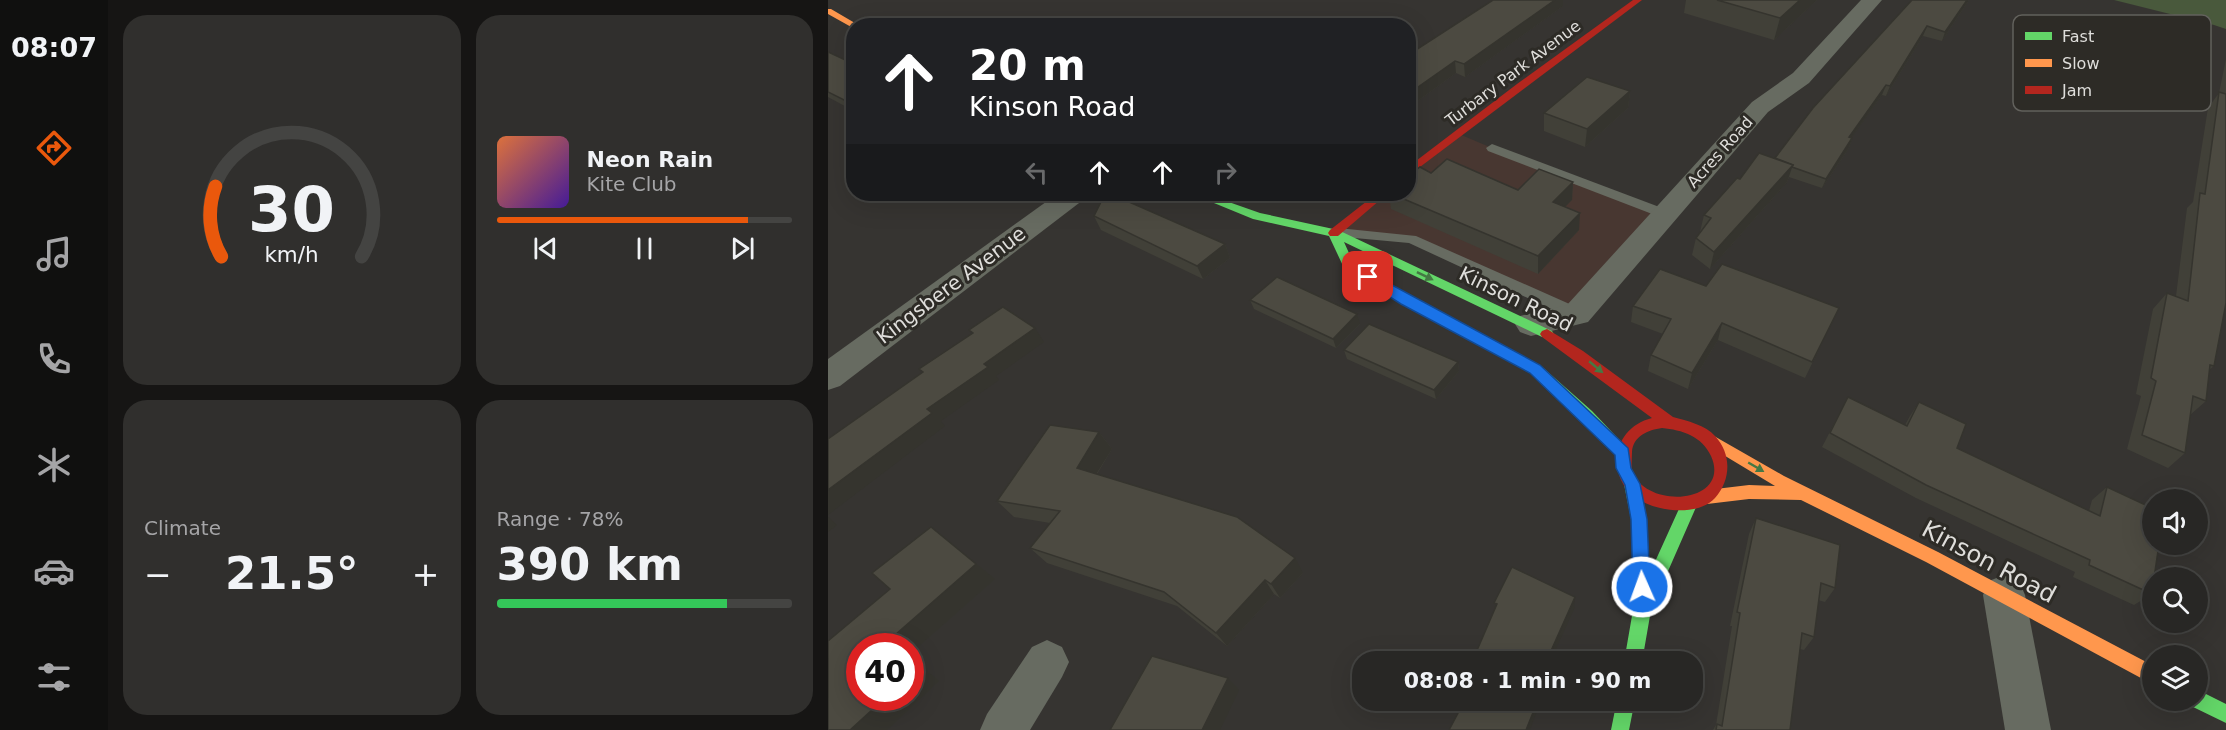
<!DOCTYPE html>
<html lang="en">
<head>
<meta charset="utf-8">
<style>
	:root { --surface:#282725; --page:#302f2d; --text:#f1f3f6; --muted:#a5a5a7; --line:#444442; --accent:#ea580c }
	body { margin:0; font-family:"DejaVu Sans",sans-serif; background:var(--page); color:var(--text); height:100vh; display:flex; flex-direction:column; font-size:22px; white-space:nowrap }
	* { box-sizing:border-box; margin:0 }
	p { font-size:20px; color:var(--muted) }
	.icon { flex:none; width:33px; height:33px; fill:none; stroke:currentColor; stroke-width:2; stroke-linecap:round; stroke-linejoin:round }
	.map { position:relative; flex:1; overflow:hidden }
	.drawer { display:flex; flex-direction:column; gap:15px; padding:15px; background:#161514; width:720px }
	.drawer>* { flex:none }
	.guide { position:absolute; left:18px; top:18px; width:570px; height:183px; border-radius:24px; box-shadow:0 6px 24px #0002,0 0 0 2px var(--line); background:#202124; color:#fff; overflow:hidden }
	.controls { position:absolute; left:1314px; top:489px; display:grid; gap:12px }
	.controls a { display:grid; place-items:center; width:66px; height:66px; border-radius:50%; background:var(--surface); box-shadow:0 6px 24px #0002,0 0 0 2px var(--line); font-size:30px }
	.speed { position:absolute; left:18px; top:633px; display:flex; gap:12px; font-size:30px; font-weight:700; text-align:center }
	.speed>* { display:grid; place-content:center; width:78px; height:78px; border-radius:50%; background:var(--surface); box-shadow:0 6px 24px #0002,0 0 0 2px var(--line); line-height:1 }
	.speed .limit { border:9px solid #d22; background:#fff; color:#111 }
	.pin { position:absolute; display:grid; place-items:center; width:51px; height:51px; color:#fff; margin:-26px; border-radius:12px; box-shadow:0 3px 9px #0006 }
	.me { position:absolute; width:66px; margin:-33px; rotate:358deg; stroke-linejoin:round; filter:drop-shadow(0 0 4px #0008) }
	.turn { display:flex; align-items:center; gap:21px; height:126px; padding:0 24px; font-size:27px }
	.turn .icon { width:78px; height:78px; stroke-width:2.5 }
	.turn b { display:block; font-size:42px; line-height:51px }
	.lanes { display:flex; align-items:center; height:57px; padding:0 24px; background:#0003; justify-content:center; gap:30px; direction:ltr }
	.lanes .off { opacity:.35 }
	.big { font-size:45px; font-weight:700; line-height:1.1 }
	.drawer .tile { flex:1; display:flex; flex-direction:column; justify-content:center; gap:9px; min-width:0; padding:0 21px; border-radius:24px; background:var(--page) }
	.drawer .dial { align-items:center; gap:0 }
	.dial svg { height:156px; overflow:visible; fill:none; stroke:var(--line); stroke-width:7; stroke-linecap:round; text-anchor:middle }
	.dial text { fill:var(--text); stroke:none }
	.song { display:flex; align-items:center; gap:18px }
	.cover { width:72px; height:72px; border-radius:9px; background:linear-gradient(135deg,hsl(20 70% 55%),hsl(260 70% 35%)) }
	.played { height:6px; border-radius:3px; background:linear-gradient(90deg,var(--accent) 85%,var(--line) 85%) }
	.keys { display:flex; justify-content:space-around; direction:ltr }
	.heat { display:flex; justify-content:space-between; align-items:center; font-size:33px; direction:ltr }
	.charge { height:9px; border-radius:4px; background:linear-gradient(90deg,#34c759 78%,var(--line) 0) }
	.drawer .tiles { flex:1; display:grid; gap:15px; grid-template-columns:repeat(2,1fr) }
	.trip { position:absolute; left:524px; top:651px; width:351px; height:60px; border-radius:24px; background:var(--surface); box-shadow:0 6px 24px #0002,0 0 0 2px var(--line); font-weight:700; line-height:60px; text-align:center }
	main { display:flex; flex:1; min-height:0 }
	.tabs { display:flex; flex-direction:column; width:108px; justify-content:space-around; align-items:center; background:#10100f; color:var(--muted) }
	.tabs .icon { width:42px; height:42px }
	.tabs .on { color:var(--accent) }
	.tabs b { font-size:27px; color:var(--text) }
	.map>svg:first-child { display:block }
	.commercial { fill:#483731 }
	.green { fill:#49593c }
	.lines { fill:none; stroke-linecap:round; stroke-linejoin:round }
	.lane { fill:#676b61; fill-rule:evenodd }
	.street { fill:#676b61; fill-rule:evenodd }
	.fast { fill:#63d668; fill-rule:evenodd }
	.slow { fill:#ff974d; fill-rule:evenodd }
	.jam { fill:#b3261e; fill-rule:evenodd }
	.wall { fill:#414038 }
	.shaded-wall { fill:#35342e }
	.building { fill:#4c4a41; stroke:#35342e; stroke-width:1.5 }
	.oneway { fill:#457844 }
	.route { fill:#1a73e8; stroke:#114b97; stroke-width:1.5 }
	.labels { text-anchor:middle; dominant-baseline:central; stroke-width:6; stroke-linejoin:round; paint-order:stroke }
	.far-street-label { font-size:16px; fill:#dfdedb; stroke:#2d2b26 }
	.street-label { font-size:20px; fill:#dfdedb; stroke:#2d2b26 }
	.near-street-label { font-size:24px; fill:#dfdedb; stroke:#2d2b26 }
	.key { fill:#2d2b26; stroke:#62615c; stroke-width:1.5 }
	.key-label { font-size:16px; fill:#dfdedb }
</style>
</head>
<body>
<main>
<nav class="tabs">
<b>08:07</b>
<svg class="icon on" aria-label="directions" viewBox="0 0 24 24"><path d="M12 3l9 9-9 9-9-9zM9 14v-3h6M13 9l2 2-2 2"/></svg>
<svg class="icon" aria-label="music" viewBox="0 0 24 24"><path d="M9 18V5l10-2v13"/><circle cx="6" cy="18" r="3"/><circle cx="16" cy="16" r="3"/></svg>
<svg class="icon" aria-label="phone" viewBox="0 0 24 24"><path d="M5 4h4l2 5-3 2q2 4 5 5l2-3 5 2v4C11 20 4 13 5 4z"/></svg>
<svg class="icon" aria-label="climate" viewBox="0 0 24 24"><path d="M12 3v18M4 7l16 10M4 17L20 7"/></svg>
<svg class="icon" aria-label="car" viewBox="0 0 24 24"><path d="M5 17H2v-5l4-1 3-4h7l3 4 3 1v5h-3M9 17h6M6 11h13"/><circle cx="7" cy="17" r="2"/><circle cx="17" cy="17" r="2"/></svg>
<svg class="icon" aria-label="filters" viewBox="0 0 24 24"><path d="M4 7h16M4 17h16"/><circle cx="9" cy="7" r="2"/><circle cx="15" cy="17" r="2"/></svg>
</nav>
<section class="drawer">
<div class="tiles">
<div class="tile dial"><svg viewBox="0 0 100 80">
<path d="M14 69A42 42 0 1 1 86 69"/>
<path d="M14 69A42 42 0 0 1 11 33" stroke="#ea580c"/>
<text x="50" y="56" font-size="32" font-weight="700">30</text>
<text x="50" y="72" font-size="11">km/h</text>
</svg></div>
<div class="tile">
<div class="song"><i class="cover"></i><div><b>Neon Rain</b><p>Kite Club</p></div></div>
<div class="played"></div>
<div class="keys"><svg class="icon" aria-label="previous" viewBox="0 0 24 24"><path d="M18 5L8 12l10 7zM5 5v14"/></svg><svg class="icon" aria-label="pause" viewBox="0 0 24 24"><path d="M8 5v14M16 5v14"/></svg><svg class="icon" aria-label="next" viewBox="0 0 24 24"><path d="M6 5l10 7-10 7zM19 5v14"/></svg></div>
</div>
<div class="tile"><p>Climate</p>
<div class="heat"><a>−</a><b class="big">21.5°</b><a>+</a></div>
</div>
<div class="tile"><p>Range · 78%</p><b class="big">390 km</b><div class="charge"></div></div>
</div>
</section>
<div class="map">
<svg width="1398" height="730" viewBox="0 0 1398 730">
	<rect width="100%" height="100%" fill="#363431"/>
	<path class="commercial" d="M631 134 664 148 837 214 749 314 583 239 506 233 556 194H580L581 174Z"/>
	<path class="green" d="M1286 0H1398V29L1386 25Z"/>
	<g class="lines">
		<g class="lane">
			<path d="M664 144 842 211 844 214 837 218 832 217 660 151 658 148Z"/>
			<path d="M510 228 588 236 755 310 757 314 755 318H743L581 243 505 236 503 233 505 230Z"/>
		</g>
		<g class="street">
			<path d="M1033 0H1054L981 83 940 112 760 322 703 336 692 332 687 324 692 316 739 305 924 102 965 73Z"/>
			<path d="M229 194H259L255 200 12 386 0 390V359Z"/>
			<path d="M1176 575 1191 581 1197 595 1223 730H1177L1155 595 1161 581Z"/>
			<path d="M219 640 234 647 241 662 234 677 202 730H152L159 714 204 647Z"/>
		</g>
		<g class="fast">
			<path d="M364 194H378L432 213 510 230 724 331 726 334 724 337H714L516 242 525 262 582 298 712 365 764 411 800 449 802 453 800 457 795 459 790 457 754 419 702 373 574 304 516 268 501 236 425 219Z"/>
			<path d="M804 477 809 479 812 484 819 519 821 575 855 500 861 498 867 500 869 505 823 610 814 662H796L805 610 809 602 806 596 803 519 796 484 799 479Z"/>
			<path d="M1370 690 1398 704V723L1363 706 1361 700H1370Z"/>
			<path d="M789 700H807L801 730H783Z"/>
		</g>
		<g class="slow">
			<path d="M0 9H3L32 26H26L25 28 0 14Z"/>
			<path d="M879 432 956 476 1110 552 1324 665V684L1098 562 973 500 921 499 879 504 874 502 871 497 874 492 879 490 921 485 947 486 874 442 872 438 874 434Z"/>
		</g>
		<g class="jam">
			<path d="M805 0H814L580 176V167L689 84Z"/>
			<path d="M548 194H559L510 236H502L500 233 502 230Z"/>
			<path d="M719 329 755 351 845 417C859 421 878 425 887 436 904 454 903 480 887 498 868 519 816 511 799 490 778 462 791 426 824 418L714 337 712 334 714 331ZM834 428C854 430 874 436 883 456 904 503 819 511 804 471 803 465 804 458 804 452 805 436 820 430 834 428Z"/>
		</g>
	</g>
	<g class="wall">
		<path d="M858 0H989L946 40 856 13Z"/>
		<path d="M1084 0H1141L1114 41 1095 36 1058 96 1054 95 1023 138H1024L1021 148 994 188 961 177 959 182 882 269 864 255 868 238 872 232 876 215 912 179 947 158Z"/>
		<path d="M735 6 637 77 628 73 580 108V55Z"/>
		<path d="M0 52 26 64V111L0 97Z"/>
		<path d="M1398 59V307L1397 308 1386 366 1381 370 1378 401 1362 415 1357 453 1340 468 1299 449 1313 396 1308 394 1325 309 1339 293 1348 296 1359 208 1365 202 1380 108 1391 93Z"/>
		<path d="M802 91 800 108 757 147 716 131V113Z"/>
		<path d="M745 182 744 200 737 206 751 230 710 274 563 209 561 194 690 190Z"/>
		<path d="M168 194H200L185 202Z"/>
		<path d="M266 216 397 244 402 258 375 279 273 230Z"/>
		<path d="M878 286 1003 324 977 378 890 340 860 389 820 371 823 355 835 334 803 322 805 306Z"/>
		<path d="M422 300 532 324 508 348 426 309Z"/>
		<path d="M516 350 630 362 631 371 608 399 519 359Z"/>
		<path d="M1020 397 1077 425 1082 416 1091 402 1129 448 1261 511 1264 500 1279 487 1324 594 1306 605 1245 577 1247 572 1088 498 994 447Z"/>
		<path d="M271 432 284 449 269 474 475 573 452 598 446 594 399 646 349 606 219 563 202 548 222 523 186 517 169 501Z"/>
		<path d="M928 518 1007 588 997 602 990 600 986 637 976 650 972 649 962 730H885L888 725 904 626H902L921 534Z"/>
	</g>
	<g class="shaded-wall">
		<path d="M727 0H735V6L637 77 636 64Z"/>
		<path d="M972 0H989L946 40 952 18Z"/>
		<path d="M1139 0H1141L1114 41 1117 32Z"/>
		<path d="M1099 26 1095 36 1058 96 1062 86Z"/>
		<path d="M627 61 628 73 580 108V94Z"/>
		<path d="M1058 85 1054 95 1017 147 1021 137Z"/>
		<path d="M802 91 800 108 757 147 759 129Z"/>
		<path d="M1024 138 1021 148 994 188 998 179Z"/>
		<path d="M965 165 959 182 882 269 886 252Z"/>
		<path d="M745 182 744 200 725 219V202Z"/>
		<path d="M179 194H200L185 202Z"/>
		<path d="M752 213 751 230 710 274V256Z"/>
		<path d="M397 244 402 258 375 279 369 266Z"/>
		<path d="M529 314 532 324 508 348 505 339Z"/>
		<path d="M894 323 890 340 860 389 864 373Z"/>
		<path d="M207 328 216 342 168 376 171 380 113 421 117 426 0 515V490L156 364Z"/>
		<path d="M630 362 631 371 608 399 606 390Z"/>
		<path d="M271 432 284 449 262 484 249 468Z"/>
		<path d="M0 517 9 525 0 532Z"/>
		<path d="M103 527 167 579 82 654V646H64L59 642Z"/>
		<path d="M467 558 475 573 452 598 443 584Z"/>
		<path d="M437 580 446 594 399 646 388 633Z"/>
		<path d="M747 597 746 609 722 662H718Z"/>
		<path d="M82 656 111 681 59 730H22L57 698H82Z"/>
		<path d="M400 678 411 690 392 730H374Z"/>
		<path d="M710 700H713L702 730H698Z"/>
	</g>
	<g class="building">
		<path d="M665 0H727L636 64 627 61 580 94V55Z"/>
		<path d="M889 0H972L952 18Z"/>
		<path d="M1084 0H1139L1117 32 1099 26 1062 86 1058 85 1021 137 1024 138 998 179 964 167 965 165 947 158 985 108Z"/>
		<path d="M0 52 26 64V105L0 92Z"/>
		<path d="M759 77 802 91 759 129 716 113Z"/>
		<path d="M1391 92 1398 94V303L1386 366 1382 365 1378 401 1365 396 1357 453 1314 435 1328 381 1323 378 1339 293 1360 301 1372 193 1377 194Z"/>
		<path d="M931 153 965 165 886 252 868 238 883 218 876 215 909 178 912 179Z"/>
		<path d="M619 159 690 190 711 169 745 182 725 202 752 213 710 256 564 194H580V176L592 167 603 173Z"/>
		<path d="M277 194H283L397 244 369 266 266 216Z"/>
		<path d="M894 264 1011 308 984 362 894 323 864 373 823 355 843 319 805 306 832 269 878 286Z"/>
		<path d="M449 277 529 314 505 339 422 300Z"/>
		<path d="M175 307 207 328 156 364 160 367 99 409 104 413 0 490V439L95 372 91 369 145 333 141 330Z"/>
		<path d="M541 324 630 362 606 390 516 350Z"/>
		<path d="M1020 397 1079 426 1091 402 1138 424 1129 448 1272 516 1279 487 1324 508V544H1331L1326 578H1324V594L1261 565 1262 560 1098 485 1002 433Z"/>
		<path d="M222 425 271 432 249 468 409 517 467 558 443 584 437 580 388 633 336 592 202 548 232 511 169 501Z"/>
		<path d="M928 518 1012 545 1007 588 993 583 986 637 974 633 962 730H888L889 724 894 726 912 613 909 612Z"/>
		<path d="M103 527 148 564 59 642 64 646H32V698H57L22 730H0V641L62 589 44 573Z"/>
		<path d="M684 567 747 597 718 662H644L669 604 666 603Z"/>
		<path d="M324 656 400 678 374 730H282Z"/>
		<path d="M82 664 88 669 82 674Z"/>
		<path d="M637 700H710L698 730H621Z"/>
	</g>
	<defs><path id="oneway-solid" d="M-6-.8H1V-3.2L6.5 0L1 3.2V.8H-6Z" transform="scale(1.5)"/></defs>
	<g class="oneway">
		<use href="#oneway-solid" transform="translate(597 276) rotate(26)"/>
		<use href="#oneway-solid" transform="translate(768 367) rotate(40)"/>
		<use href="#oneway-solid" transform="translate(928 467) rotate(30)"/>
	</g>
	<path class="route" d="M540 272 712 365 800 448 803 468 812 484 819 519 822 587 820 593 814 595 808 593 805 587 803 519 797 485 788 468 787 455 702 373 573 304 535 280V274Z"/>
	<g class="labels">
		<g class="far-street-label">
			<text transform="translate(685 73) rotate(-37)">Turbary Park Avenue</text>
			<text transform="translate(892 152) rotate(-48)">Acres Road</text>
		</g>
		<g class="street-label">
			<text transform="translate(123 285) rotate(-37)">Kingsbere Avenue</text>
			<text transform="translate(688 299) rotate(26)">Kinson Road</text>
		</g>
		<g class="near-street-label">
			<text transform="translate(1161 562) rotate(28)">Kinson Road</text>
		</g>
	</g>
	<rect x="1185" y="15" width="198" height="96" rx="9" class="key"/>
	<rect x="1197" y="32" width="27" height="8" fill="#63d668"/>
	<rect x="1197" y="59" width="27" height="8" fill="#ff974d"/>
	<rect x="1197" y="86" width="27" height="8" fill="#b3261e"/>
	<g class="key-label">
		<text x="1234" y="42">Fast</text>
		<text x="1234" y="69">Slow</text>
		<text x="1234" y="96">Jam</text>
	</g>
</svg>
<div class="controls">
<a><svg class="icon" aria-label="sound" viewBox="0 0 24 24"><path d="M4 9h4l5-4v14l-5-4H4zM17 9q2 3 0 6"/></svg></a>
<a><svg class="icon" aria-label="search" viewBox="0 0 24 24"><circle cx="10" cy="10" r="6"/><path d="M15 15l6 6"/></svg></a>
<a><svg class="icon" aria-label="layers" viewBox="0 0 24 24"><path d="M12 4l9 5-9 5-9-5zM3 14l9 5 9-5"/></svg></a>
</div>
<div class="speed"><div class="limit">40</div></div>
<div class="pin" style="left:540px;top:277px;background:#d93025"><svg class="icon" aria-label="arrive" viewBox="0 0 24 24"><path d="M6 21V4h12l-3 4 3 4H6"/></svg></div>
<svg class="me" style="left:814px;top:587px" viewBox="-20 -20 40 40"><circle r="17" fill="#1a73e8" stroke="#fff" stroke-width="3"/><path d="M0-11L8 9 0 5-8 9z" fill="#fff"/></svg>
<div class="trip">08:08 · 1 min · 90 m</div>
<div class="guide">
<div class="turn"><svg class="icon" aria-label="ahead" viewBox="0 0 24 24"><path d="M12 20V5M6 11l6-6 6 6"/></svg><div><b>20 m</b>Kinson Road</div></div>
<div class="lanes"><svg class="icon off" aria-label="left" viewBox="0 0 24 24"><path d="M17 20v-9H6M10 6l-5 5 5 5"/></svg><svg class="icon" aria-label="ahead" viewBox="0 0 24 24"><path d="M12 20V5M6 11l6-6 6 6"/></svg><svg class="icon" aria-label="ahead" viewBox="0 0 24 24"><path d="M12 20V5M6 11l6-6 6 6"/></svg><svg class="icon off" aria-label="right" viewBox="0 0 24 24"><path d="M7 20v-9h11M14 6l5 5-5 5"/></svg></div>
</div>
</div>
</main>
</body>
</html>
